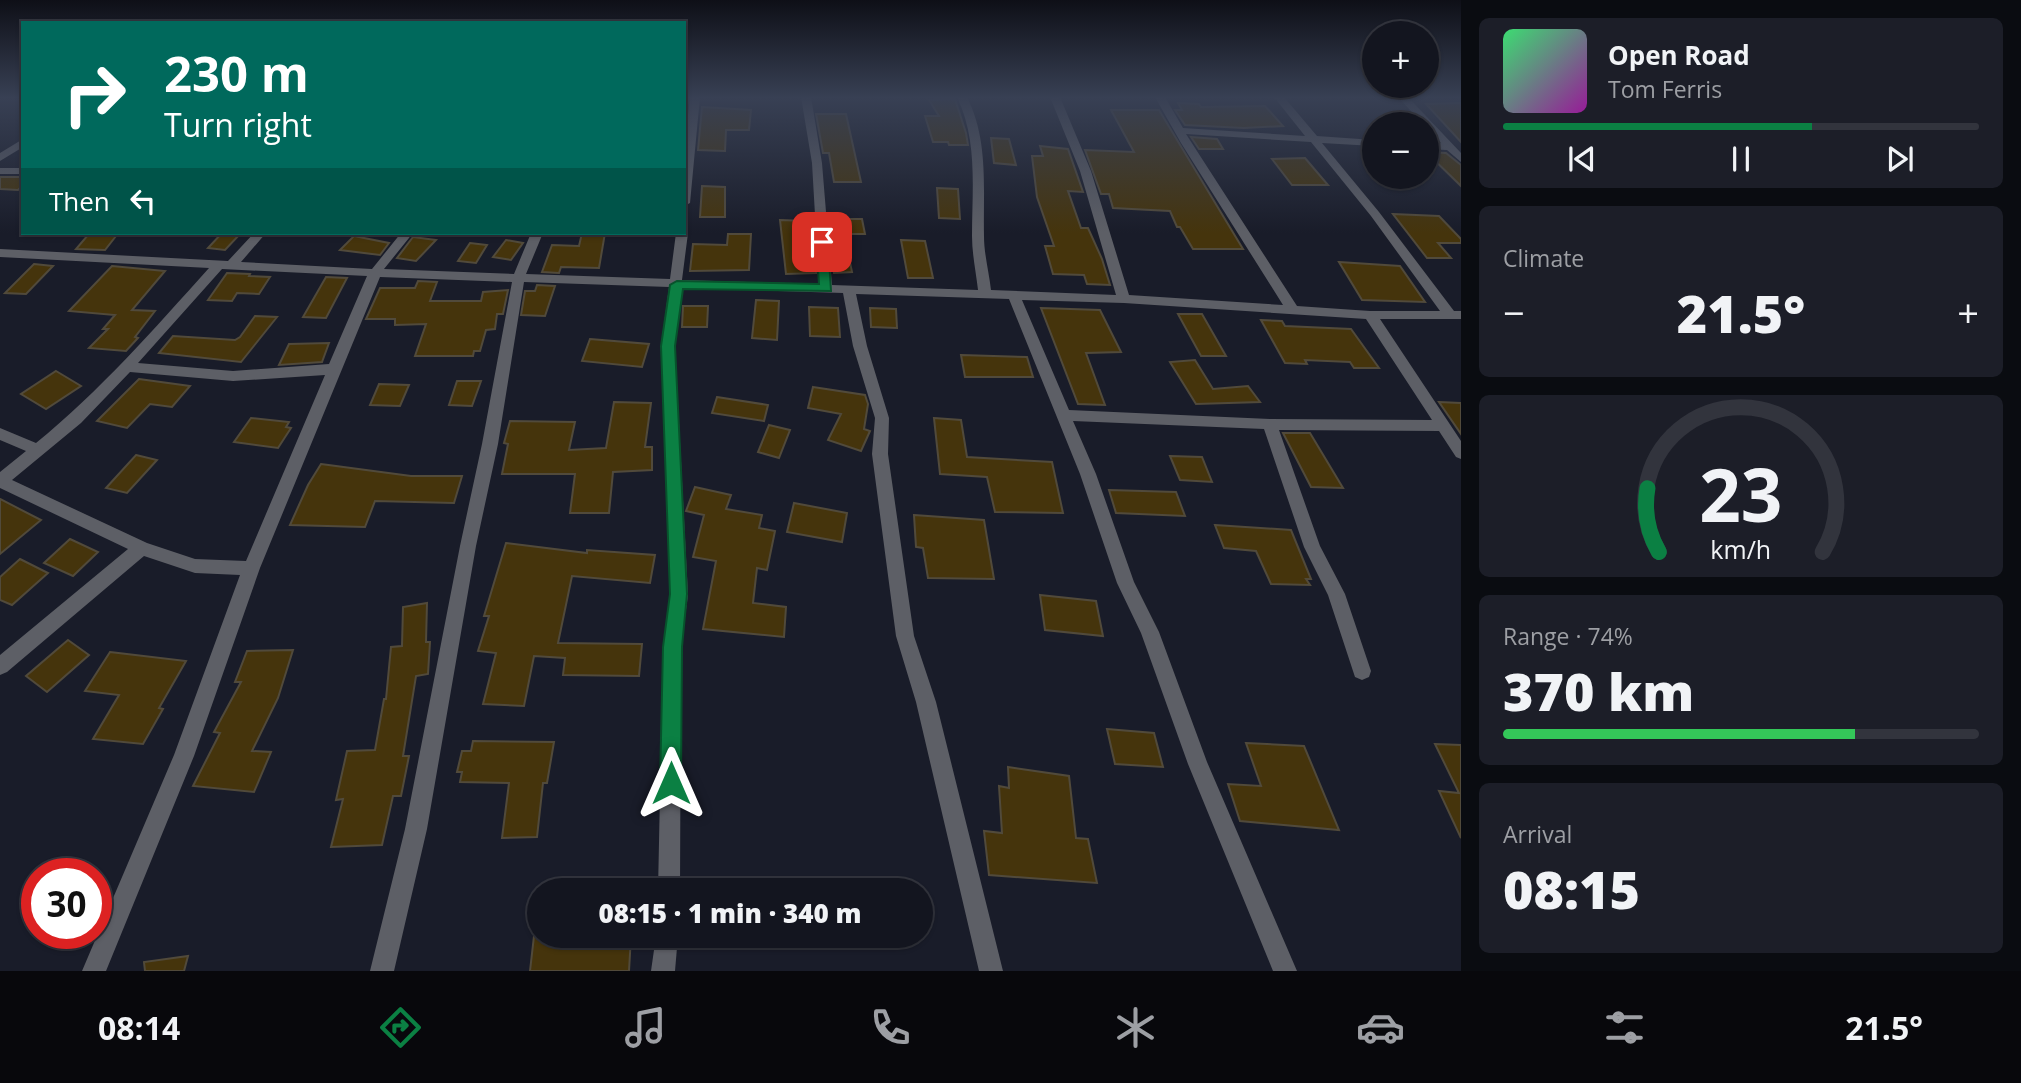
<!DOCTYPE html>
<html lang="en">
<head>
<meta charset="utf-8">
<style>
	:root { --surface:#13151f; --page:#1c1e28; --text:#f1f3f6; --muted:#9d9fa4; --line:#32343d; --accent:#0b8043 }
	body { margin:0; font-family:"Open Sans",sans-serif; background:var(--page); color:var(--text); height:100vh; display:flex; flex-direction:column; font-size:26px; white-space:nowrap }
	* { box-sizing:border-box; margin:0 }
	p { font-size:23px; color:var(--muted) }
	.icon { flex:none; width:38px; height:38px; fill:none; stroke:currentColor; stroke-width:2; stroke-linecap:round; stroke-linejoin:round }
	.map { position:relative; flex:1; overflow:hidden }
	.sheet { display:flex; flex-direction:column; gap:18px; padding:18px; background:#0a0c11; width:560px }
	.sheet>* { flex:none }
	.top-card { position:absolute; left:21px; top:21px; width:665px; height:214px; border-radius:0px; box-shadow:0 2px 5px #0004,0 0 0 2px var(--line); background:#00695c; color:#fff; overflow:hidden }
	.tools { position:absolute; left:1362px; top:21px; display:grid; gap:14px }
	.tools a { display:grid; place-items:center; width:77px; height:77px; border-radius:50%; background:var(--surface); box-shadow:0 2px 5px #0004,0 0 0 2px var(--line); font-size:35px }
	.speed { position:absolute; left:21px; top:858px; display:flex; gap:14px; font-size:35px; font-weight:700; text-align:center }
	.speed>* { display:grid; place-content:center; width:91px; height:91px; border-radius:50%; background:var(--surface); box-shadow:0 2px 5px #0004,0 0 0 2px var(--line); line-height:1 }
	.speed .limit { border:10px solid #d22; background:#fff; color:#111 }
	.pin { position:absolute; display:grid; place-items:center; width:60px; height:60px; color:#fff; margin:-30px; border-radius:14px; box-shadow:0 4px 10px #0006 }
	.me { position:absolute; width:77px; margin:-38px; rotate:0deg; stroke-linejoin:round; filter:drop-shadow(0 0 5px #0008) }
	.turn { display:flex; align-items:center; gap:24px; height:147px; padding:0 28px; font-size:32px }
	.turn .icon { width:91px; height:91px; stroke-width:2.5 }
	.turn b { display:block; font-size:49px; line-height:60px }
	.then { display:flex; align-items:center; height:66px; padding:0 28px; background:#0003; gap:14px; font-size:26px }
	.big { font-size:52px; font-weight:800; line-height:1.1 }
	.sheet .card { flex:1; display:flex; flex-direction:column; justify-content:center; gap:10px; min-width:0; padding:0 24px; border-radius:10px; background:var(--page) }
	.sheet .dial { align-items:center; gap:0 }
	.dial svg { height:182px; overflow:visible; fill:none; stroke:var(--line); stroke-width:7; stroke-linecap:round; text-anchor:middle }
	.dial text { fill:var(--text); stroke:none }
	.song { display:flex; align-items:center; gap:21px }
	.cover { width:84px; height:84px; border-radius:10px; background:linear-gradient(135deg,hsl(140 70% 55%),hsl(300 70% 35%)) }
	.played { height:7px; border-radius:4px; background:linear-gradient(90deg,var(--accent) 65%,var(--line) 65%) }
	.keys { display:flex; justify-content:space-around; direction:ltr }
	.heat { display:flex; justify-content:space-between; align-items:center; font-size:38px; direction:ltr }
	.charge { height:10px; border-radius:5px; background:linear-gradient(90deg,#34c759 74%,var(--line) 0) }
	.trip { position:absolute; left:527px; top:878px; width:406px; height:70px; border-radius:35px; background:var(--surface); box-shadow:0 2px 5px #0004,0 0 0 2px var(--line); font-weight:800; line-height:70px; text-align:center }
	.tabs { display:flex; height:112px; justify-content:space-around; align-items:center; background:#08080c; color:var(--muted) }
	.tabs .icon { width:49px; height:49px }
	.tabs .on { color:var(--accent) }
	.tabs b { font-size:32px; color:var(--text) }
	main { display:flex; flex:1; min-height:0 }
	.map>svg:first-child { display:block }
	.building { fill:#45340c; stroke:#514a3b; stroke-width:2 }
	.lines { fill:none; stroke-linecap:round; stroke-linejoin:round }
	.street { fill:#5d5f66; fill-rule:evenodd }
	.route { fill:#0b8043; stroke:#07532c; stroke-width:2 }
</style>
</head>
<body>
<main>
<div class="map">
<svg width="1461" height="971" viewBox="0 0 1461 971">
	<rect width="100%" height="100%" fill="#191c29"/>
	<g class="building">
		<path d="M955 99 966 133 968 145H949L948 142H933L925 116H939L929 100Z"/>
		<path d="M1178 103 1199 104 1201 107 1265 106 1283 126 1244 128 1185 125 1175 110H1182Z"/>
		<path d="M1461 103V142L1426 104Z"/>
		<path d="M702 107 751 110 749 130H726L725 151 698 150Z"/>
		<path d="M1111 110H1159L1243 249H1193L1180 227H1177L1170 211 1113 208 1109 194H1101L1085 150 1134 152Z"/>
		<path d="M816 114H846L861 182H834L829 153H823Z"/>
		<path d="M1191 137 1217 139 1223 149H1199Z"/>
		<path d="M991 138 1009 139 1016 165 994 163Z"/>
		<path d="M1040 146 1068 149 1083 192 1068 191 1081 228H1088L1102 259 1110 285 1087 284 1084 275 1053 274 1045 246H1054L1037 197 1032 156H1043Z"/>
		<path d="M1426 152 1446 153 1461 165V186Z"/>
		<path d="M1305 158 1328 185H1292L1272 159Z"/>
		<path d="M0 177H23V185L18 190 0 189Z"/>
		<path d="M702 186 725 187V217H700Z"/>
		<path d="M937 188 958 189 960 219 939 218Z"/>
		<path d="M1393 214 1439 216 1461 239V243H1438L1451 258H1427Z"/>
		<path d="M838 219H862L865 234H840Z"/>
		<path d="M780 220 807 221 808 253H815L816 273 786 274Z"/>
		<path d="M222 233H241L225 250 208 248Z"/>
		<path d="M582 233H605L599 268 561 267 559 273 542 272 552 245 579 246Z"/>
		<path d="M728 234H751L749 270 690 271 693 244 727 245Z"/>
		<path d="M88 235 116 236 105 250 76 249Z"/>
		<path d="M354 236 389 243 380 255 340 250Z"/>
		<path d="M413 237 436 240 416 261 397 258Z"/>
		<path d="M506 240 523 243 511 260 493 257Z"/>
		<path d="M901 240 925 241 933 278H908Z"/>
		<path d="M470 243 487 245 476 263 458 261Z"/>
		<path d="M832 253H848L852 272 834 273Z"/>
		<path d="M1339 262 1400 266 1425 302 1362 300Z"/>
		<path d="M34 264 53 266 26 294 5 293Z"/>
		<path d="M112 266 165 271 132 310 155 311 135 337 138 338 126 351 89 348 108 329H103L115 315 69 311Z"/>
		<path d="M227 273 250 274 249 276 270 277 259 294 237 293 232 301 208 300Z"/>
		<path d="M326 277 347 278 326 318 303 317Z"/>
		<path d="M418 281 437 282 430 301H481L483 292 508 290 503 314H497L495 329 486 330 480 351H474L473 356H415L426 324 395 325V319H366L380 288H415Z"/>
		<path d="M537 285 555 286 545 316 521 315 525 291H535Z"/>
		<path d="M756 300 779 301 777 340 752 338Z"/>
		<path d="M683 306H708L707 327H682Z"/>
		<path d="M809 307 838 308 840 337 810 336Z"/>
		<path d="M870 308 896 309 897 328 871 327Z"/>
		<path d="M1041 308 1100 310 1121 352 1086 353 1105 405 1078 404Z"/>
		<path d="M1178 314H1202L1226 356H1201Z"/>
		<path d="M255 316 277 317 241 362 159 353 173 336 235 340 240 337Z"/>
		<path d="M1261 320 1282 321 1285 326 1351 329 1379 368H1354L1350 362 1305 360 1307 364 1285 363Z"/>
		<path d="M590 339 649 344 642 367 582 361Z"/>
		<path d="M329 343 322 362 279 365 289 344Z"/>
		<path d="M961 355 1027 357 1033 377H965Z"/>
		<path d="M1195 360 1213 389 1248 386 1260 402 1196 404 1170 362Z"/>
		<path d="M56 371 81 386 46 409 21 394Z"/>
		<path d="M139 379 190 386 172 407 150 404 127 428 97 421Z"/>
		<path d="M457 381H481L472 406 449 405Z"/>
		<path d="M379 384 409 385 400 406 370 405Z"/>
		<path d="M813 387 865 395 868 404 864 429 870 431 861 451 828 440 841 414 808 408Z"/>
		<path d="M717 397 768 405 764 421 712 413Z"/>
		<path d="M614 402 651 403 645 447H652V470L613 472 609 513H570L575 474H502L508 444 504 443 510 421 575 422 569 450 606 448Z"/>
		<path d="M1439 402 1461 403V434Z"/>
		<path d="M251 418 289 422 286 427 291 428 278 448 234 442Z"/>
		<path d="M934 418 961 420 967 457 1052 462 1063 513 995 512 987 477 940 474Z"/>
		<path d="M769 425 790 430 779 458 758 452Z"/>
		<path d="M1283 433H1310L1343 488 1311 487Z"/>
		<path d="M136 455 157 460 127 493 106 488Z"/>
		<path d="M1170 456 1202 457 1212 482 1180 480Z"/>
		<path d="M321 464 411 476H462L454 503 375 501 365 527 290 525 308 485Z"/>
		<path d="M695 487 731 495 726 509 762 515 759 528 775 531 767 570 757 568 753 603 786 607 784 637 703 629 716 561 693 557 704 515 686 511Z"/>
		<path d="M1109 490 1176 492 1185 516 1116 513Z"/>
		<path d="M0 499 41 520 0 554Z"/>
		<path d="M794 503 847 513 842 542 787 532Z"/>
		<path d="M914 515 984 520 994 579 928 578 923 548 916 547Z"/>
		<path d="M1215 525 1291 530 1311 579H1306L1310 585 1271 584 1256 551 1224 548Z"/>
		<path d="M70 539 98 552 73 576 44 563Z"/>
		<path d="M506 543 587 553V550L655 555 650 583 572 576 558 643 642 644 639 676 563 675 565 658 534 656 524 706 483 704 496 653 478 651 489 616H484Z"/>
		<path d="M20 559 48 573 12 605 0 600V577Z"/>
		<path d="M1040 595 1096 601 1103 636 1045 630Z"/>
		<path d="M427 603 426 642H430L428 674 416 676 403 756H409L401 796H393L382 845 331 847 343 799 336 800 347 751 375 750 384 699H386L391 647 402 646 403 607Z"/>
		<path d="M68 640 89 655 47 692 26 676Z"/>
		<path d="M293 650 278 698 252 751 271 752 254 792 193 786 220 733 214 732 241 682H235L247 651Z"/>
		<path d="M110 652 186 661 159 708 163 709 143 744 93 739 119 695 85 691Z"/>
		<path d="M1107 729 1154 733 1163 767 1115 764Z"/>
		<path d="M473 741 554 742 547 783H543L537 837 502 838 509 783 460 782 462 772H457L462 751H471Z"/>
		<path d="M1246 743 1304 746 1339 830 1240 821 1228 784 1261 786Z"/>
		<path d="M1435 744 1461 745V838L1439 791 1459 793Z"/>
		<path d="M1008 767 1069 776 1076 838 1088 839 1097 883 989 875 984 831 1002 833 999 786 1009 788Z"/>
		<path d="M534 936H631L629 971H530Z"/>
		<path d="M188 956 184 971H145L144 962Z"/>
	</g>
	<g class="lines">
		<g class="street">
			<path d="M690 97H700L690 203 684 206V150Z"/>
			<path d="M801 97H811L822 163 832 285 978 290C976 272 972 254 972 236 972 188 978 141 957 97H967C989 141 983 188 984 236 984 254 989 272 991 290L1116 295 1080 171 1050 97H1060L1091 171 1129 295 1283 305 1181 143 1155 97H1165L1183 128 1305 136 1274 97H1284L1317 136 1374 140V146L1322 143 1379 212 1454 311H1461V319H1380L1461 441V459L1456 457 1439 431 1279 430 1320 546 1345 594 1371 671 1369 677 1362 680 1355 677 1353 671 1328 595 1304 547 1264 429 1073 421 1096 474 1134 582 1159 632 1207 762 1297 971H1273L1188 764 1141 633 1117 583 1080 474 1009 299 856 294 867 346 889 418 888 454 914 636 936 702 1003 971H979L916 702 896 636 872 454 875 418 853 346 843 293 682 288 675 346 688 595 681 647 680 891H658L663 647 670 595 661 346 669 287 524 282 498 444 476 546 427 829 394 971H370L405 829 460 546 482 444 512 282 380 277 260 568 194 756 106 971H82L174 755 240 575 195 573 144 556 7 672 0 675V655L128 549 0 488V472L26 451 0 440V428L36 443C100 391 154 329 209 268L0 257V249L228 261 254 233H266L241 262 372 269 401 233H413L384 269 514 274 531 233H543L526 274 670 279 676 233H684V230L688 233 682 280 819 284 812 163ZM1186 134 1311 142 1371 216 1440 311H1370L1297 306ZM222 269 367 276 329 364 233 371 138 363ZM1022 300 1124 303 1366 319 1432 420 1270 419 1069 410ZM130 372 233 381 325 375 246 561 195 559 147 543 12 480 81 423Z"/>
			<path d="M1398 97H1408L1461 153V162L1447 150 1426 149V143H1441L1426 128V124H1423Z"/>
			<path d="M23 139V147L0 161V153Z"/>
			<rect x="0" y="168" width="23" height="6"/>
			<path d="M656 936H678L675 971H651Z"/>
		</g>
	</g>
	<linearGradient id="sky" x2="0" y2="1"><stop stop-color="#0e0f17"/><stop offset="0.42" stop-color="#384054"/><stop offset="1" stop-color="#384054" stop-opacity="0"/></linearGradient>
	<rect width="1461" height="233" fill="url(#sky)"/>
	<path class="route" d="M822 239 828 242 831 291 683 289 675 346 687 594 682 647 681 783 678 790 671 793 663 790 660 783 663 647 670 594 661 346 670 285 677 281 819 284 816 242Z"/>
</svg>
<div class="tools">
<a>+</a>
<a>−</a>
</div>
<div class="speed"><div class="limit">30</div></div>
<div class="pin" style="left:822px;top:242px;background:#d93025"><svg class="icon" aria-label="arrive" viewBox="0 0 24 24"><path d="M6 21V4h12l-3 4 3 4H6"/></svg></div>
<svg class="me" style="left:671px;top:783px" viewBox="-20 -20 40 40"><path d="M0-17L14 15 0 8-14 15z" fill="#0b8043" stroke="#fff" stroke-width="4"/></svg>
<div class="trip">08:15 · 1 min · 340 m</div>
<div class="top-card">
<div class="turn"><svg class="icon" aria-label="right" viewBox="0 0 24 24"><path d="M7 20v-9h11M14 6l5 5-5 5"/></svg><div><b>230 m</b>Turn right</div></div>
<div class="then">Then<svg class="icon" aria-label="left" viewBox="0 0 24 24"><path d="M17 20v-9H6M10 6l-5 5 5 5"/></svg></div>
</div>
</div>
<section class="sheet">
<div class="card">
<div class="song"><i class="cover"></i><div><b>Open Road</b><p>Tom Ferris</p></div></div>
<div class="played"></div>
<div class="keys"><svg class="icon" aria-label="previous" viewBox="0 0 24 24"><path d="M18 5L8 12l10 7zM5 5v14"/></svg><svg class="icon" aria-label="pause" viewBox="0 0 24 24"><path d="M8 5v14M16 5v14"/></svg><svg class="icon" aria-label="next" viewBox="0 0 24 24"><path d="M6 5l10 7-10 7zM19 5v14"/></svg></div>
</div>
<div class="card"><p>Climate</p>
<div class="heat"><a>−</a><b class="big">21.5°</b><a>+</a></div>
</div>
<div class="card dial"><svg viewBox="0 0 100 80">
<path d="M14 69A42 42 0 1 1 86 69"/>
<path d="M14 69A42 42 0 0 1 9 41" stroke="#0b8043"/>
<text x="50" y="56" font-size="32" font-weight="700">23</text>
<text x="50" y="72" font-size="11">km/h</text>
</svg></div>
<div class="card"><p>Range · 74%</p><b class="big">370 km</b><div class="charge"></div></div>
<div class="card"><p>Arrival</p><b class="big">08:15</b></div>
</section>
</main>
<nav class="tabs">
<b>08:14</b>
<svg class="icon on" aria-label="directions" viewBox="0 0 24 24"><path d="M12 3l9 9-9 9-9-9zM9 14v-3h6M13 9l2 2-2 2"/></svg>
<svg class="icon" aria-label="music" viewBox="0 0 24 24"><path d="M9 18V5l10-2v13"/><circle cx="6" cy="18" r="3"/><circle cx="16" cy="16" r="3"/></svg>
<svg class="icon" aria-label="phone" viewBox="0 0 24 24"><path d="M5 4h4l2 5-3 2q2 4 5 5l2-3 5 2v4C11 20 4 13 5 4z"/></svg>
<svg class="icon" aria-label="climate" viewBox="0 0 24 24"><path d="M12 3v18M4 7l16 10M4 17L20 7"/></svg>
<svg class="icon" aria-label="car" viewBox="0 0 24 24"><path d="M5 17H2v-5l4-1 3-4h7l3 4 3 1v5h-3M9 17h6M6 11h13"/><circle cx="7" cy="17" r="2"/><circle cx="17" cy="17" r="2"/></svg>
<svg class="icon" aria-label="filters" viewBox="0 0 24 24"><path d="M4 7h16M4 17h16"/><circle cx="9" cy="7" r="2"/><circle cx="15" cy="17" r="2"/></svg>
<b>21.5°</b>
</nav>
</body>
</html>
